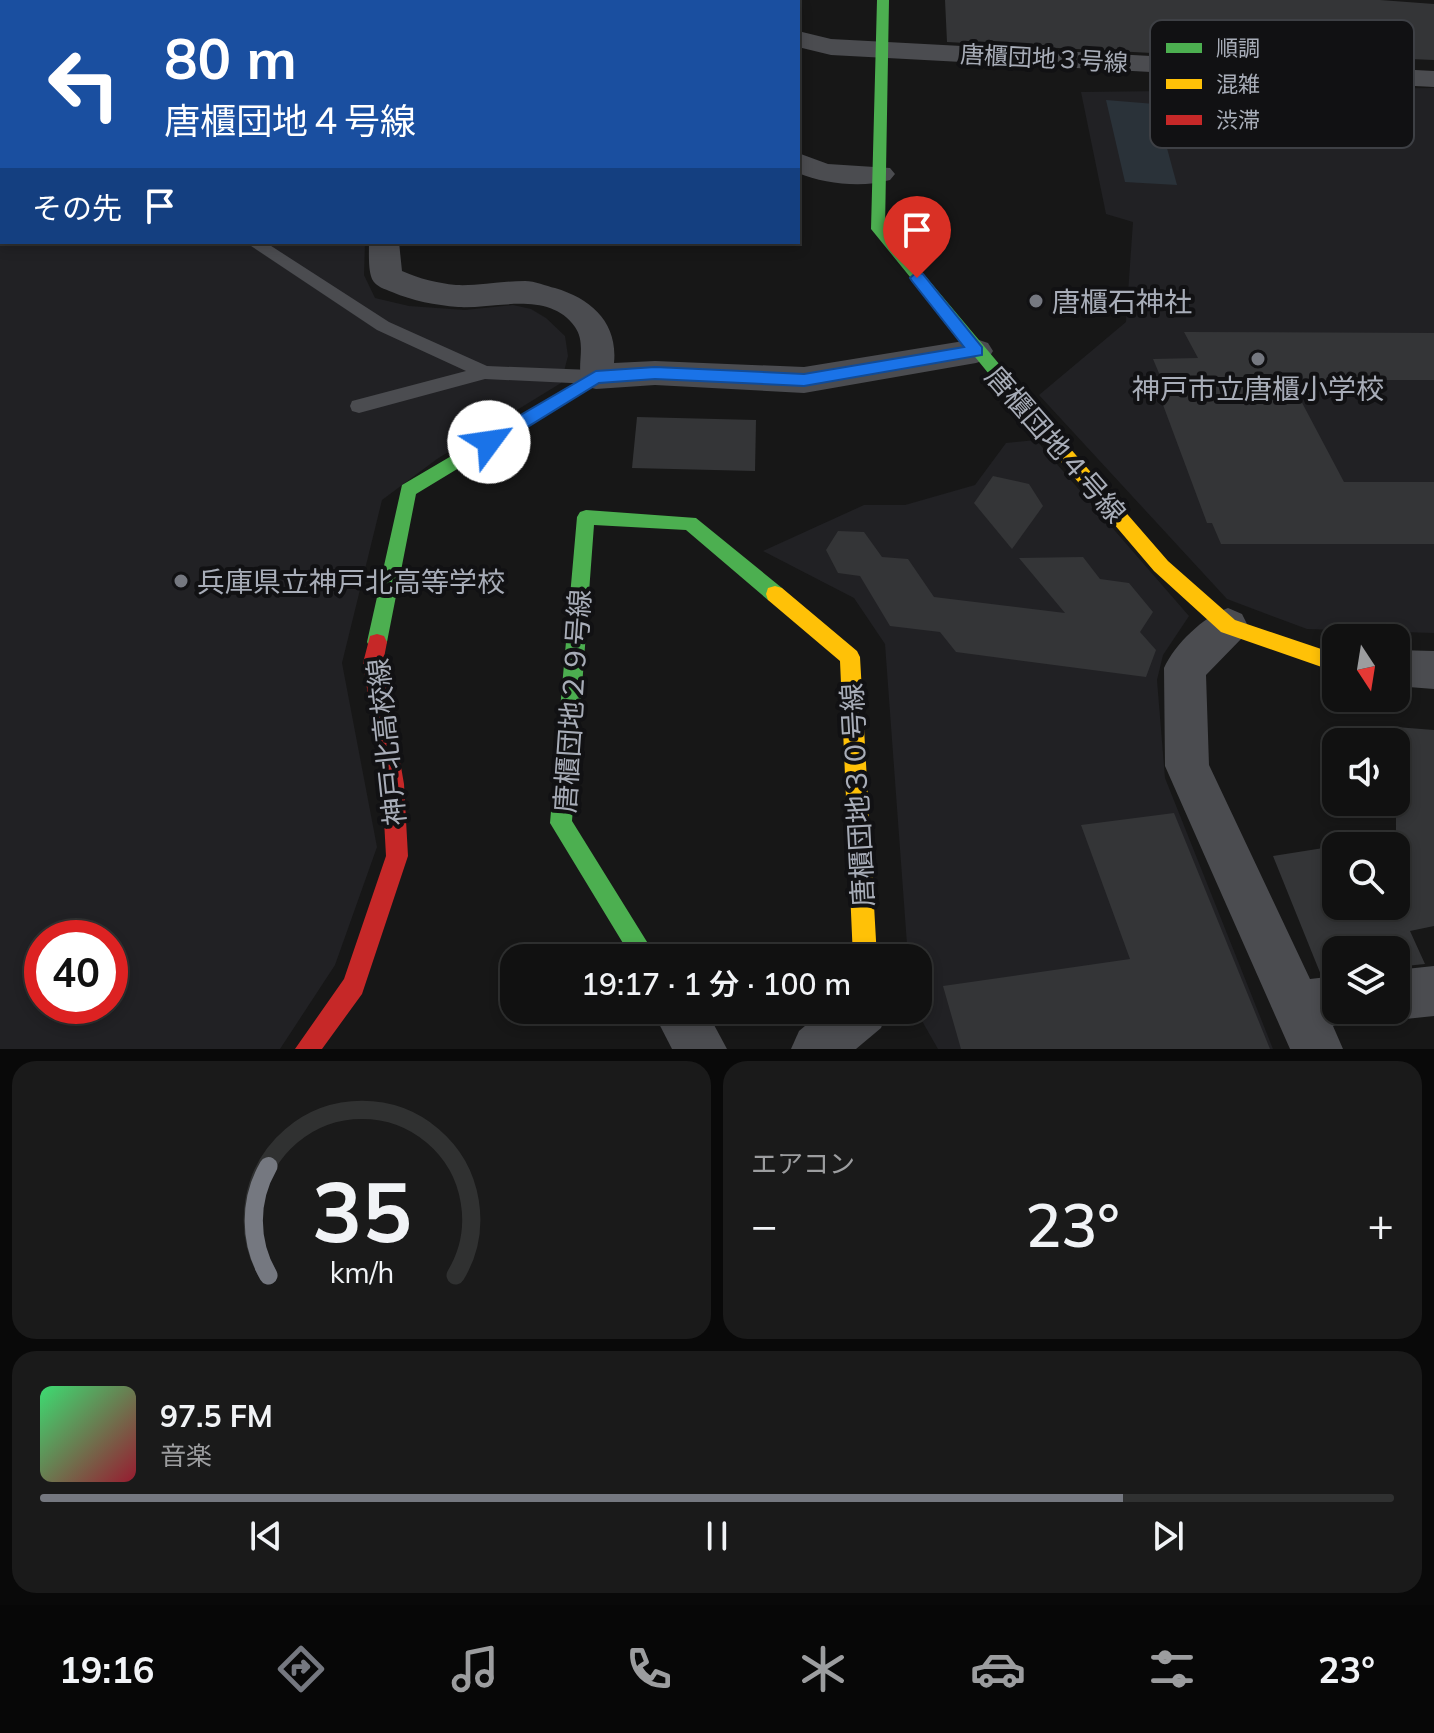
<!DOCTYPE html>
<html lang="ja">
<head>
<meta charset="utf-8">
<style>
	:root { --surface:#111; --page:#1a1a1a; --text:#f1f3f6; --muted:#9c9d9f; --line:#303131; --accent:#757880 }
	body { margin:0; font-family:Mulish,"Noto Sans JP",sans-serif; background:var(--page); color:var(--text); height:100vh; display:flex; flex-direction:column; font-size:30px; white-space:nowrap }
	* { box-sizing:border-box; margin:0 }
	p { font-size:26px; color:var(--muted) }
	.icon { flex:none; width:44px; height:44px; fill:none; stroke:currentColor; stroke-width:2; stroke-linecap:round; stroke-linejoin:round }
	.map { position:relative; height:1049px; overflow:hidden }
	.drawer { display:flex; flex-direction:column; gap:12px; padding:12px; background:#090909; flex:1 }
	.drawer>* { flex:none }
	.guide { position:absolute; left:0px; top:0px; width:800px; height:244px; box-shadow:0 4px 12px #0003,0 0 0 2px var(--line); background:#1a4fa0; color:#fff; overflow:hidden }
	.needle { width:52px; rotate:168deg }
	.fabs { position:absolute; left:1322px; top:624px; display:grid; gap:16px }
	.fabs a { display:grid; place-items:center; width:88px; height:88px; border-radius:16px; background:var(--surface); box-shadow:0 4px 12px #0003,0 0 0 2px var(--line); font-size:40px }
	.speed { position:absolute; left:24px; top:920px; display:flex; gap:16px; font-size:40px; font-weight:700; text-align:center }
	.speed>* { display:grid; place-content:center; width:104px; height:104px; border-radius:50%; background:var(--surface); box-shadow:0 4px 12px #0003,0 0 0 2px var(--line); line-height:1 }
	.speed .limit { border:12px solid #d22; background:#fff; color:#111 }
	.pin { position:absolute; display:grid; place-items:center; width:68px; height:68px; color:#fff; margin:-82px -34px; border-radius:50% 50% 50% 0; rotate:-45deg; box-shadow:0 0 8px #0007 }
	.pin .icon { rotate:45deg }
	.me { position:absolute; width:88px; margin:-44px; rotate:59deg; stroke-linejoin:round; filter:drop-shadow(0 0 6px #0008) }
	.turn { display:flex; align-items:center; gap:28px; height:168px; padding:0 32px; font-size:36px }
	.turn .icon { width:104px; height:104px; stroke-width:2.5 }
	.turn b { display:block; font-size:56px; line-height:68px }
	.then { display:flex; align-items:center; height:76px; padding:0 32px; background:#0003; gap:16px; font-size:30px }
	.big { font-size:60px; font-weight:600; line-height:1.1 }
	.drawer .widget { flex:1; display:flex; flex-direction:column; justify-content:center; gap:12px; min-width:0; padding:0 28px; border-radius:24px; background:var(--page) }
	.drawer .dial { align-items:center; gap:0 }
	.dial svg { height:208px; overflow:visible; fill:none; stroke:var(--line); stroke-width:7; stroke-linecap:round; text-anchor:middle }
	.dial text { fill:var(--text); stroke:none }
	.song { display:flex; align-items:center; gap:24px }
	.cover { width:96px; height:96px; border-radius:12px; background:linear-gradient(135deg,hsl(140 70% 55%),hsl(350 70% 35%)) }
	.played { height:8px; border-radius:4px; background:linear-gradient(90deg,var(--accent) 80%,var(--line) 80%) }
	.keys { display:flex; justify-content:space-around; direction:ltr }
	.heat { display:flex; justify-content:space-between; align-items:center; font-size:44px; direction:ltr }
	.drawer .tiles { flex:1; display:grid; gap:12px; grid-template-columns:1fr 1fr }
	.widget:last-child { grid-column:span 2 }
	.trip { position:absolute; left:500px; top:944px; width:432px; height:80px; border-radius:24px; background:var(--surface); box-shadow:0 4px 12px #0003,0 0 0 2px var(--line); font-weight:600; line-height:80px; text-align:center }
	.tabs { display:flex; height:128px; justify-content:space-around; align-items:center; background:#070707; color:var(--muted) }
	.tabs .icon { width:56px; height:56px }
	.tabs .current { color:var(--accent) }
	.tabs b { font-size:36px; color:var(--text) }
	.map>svg:first-child { display:block }
	.built { fill:#212124; fill-rule:evenodd }
	.water { fill:#2a3239 }
	.building { fill:#343537 }
	.lines { fill:none; stroke-linecap:round; stroke-linejoin:round }
	.lane { fill:#4b4c50; fill-rule:evenodd }
	.street { fill:#4b4c50; fill-rule:evenodd }
	.fast { fill:#4caf50; fill-rule:evenodd }
	.slow { fill:#ffc107; fill-rule:evenodd }
	.jam { fill:#c62828; fill-rule:evenodd }
	.route { fill:#1a73e8; stroke:#114b97; stroke-width:2 }
	.poi-dot { fill:#757880; stroke:#111113; stroke-width:3 }
	.labels { text-anchor:middle; dominant-baseline:central; stroke-width:8; stroke-linejoin:round; paint-order:stroke }
	.far-street-label { font-size:24px; fill:#a8adb8; stroke:#111113 }
	.poi-label { font-size:28px; fill:#a8adb8; stroke:#111113; text-anchor:start }
	.street-label { font-size:28px; fill:#a8adb8; stroke:#111113 }
	.key { fill:#111113; stroke:#3e4045; stroke-width:2 }
	.key-label { font-size:22px; fill:#a8adb8 }
</style>
</head>
<body>
<div class="map">
<svg width="1434" height="1049" viewBox="0 0 1434 1049">
	<rect width="100%" height="100%" fill="#171717"/>
	<g class="built">
		<path d="M0 0H288L2 2V242H365L364 275 375 298 409 306 465 310 513 305 531 309 546 318 565 336 568 356 561 383 437 459 382 500 342 663 377 847 335 965 280 1049H0ZM42 938H110V1006H42Z"/>
		<path d="M1434 88V633L1307 629 1227 599 1039 395 1126 322 1133 222 1106 214 1081 92Z"/>
		<path d="M1036 440 1189 616 1163 655 1157 680 1165 778 1273 1049H938L922 1021 918 1002V958H908L885 644 854 598 763 551 864 505H905L975 485 1006 443Z"/>
	</g>
	<path class="water" d="M1106 100 1155 104 1177 185 1125 182Z"/>
	<g class="building">
		<path d="M945 0H1380L1434 4V60L1262 53 1264 59 947 42Z"/>
		<path d="M1184 332 1434 333V380H1290L1344 482H1434V544H1221L1212 523H1207L1153 378H1161L1153 359 1198 358Z"/>
		<path d="M637 417 756 420 755 471 632 468Z"/>
		<path d="M993 476 1029 484 1043 506 1012 549 974 503Z"/>
		<path d="M838 531 864 532 882 557 908 559 934 597 1065 613 1019 558 1083 557 1100 579 1129 583 1153 612 1140 632 1156 650 1146 677 956 652 940 632 890 626 860 576 838 573 826 550Z"/>
		<path d="M1396 727 1434 730V926L1410 931 1425 964 1396 967V950H1336V973L1321 975 1273 856 1336 846V906H1396V846H1338L1396 837Z"/>
		<path d="M1174 813 1270 1049H961L943 986 1130 959 1081 825Z"/>
	</g>
	<g class="lines">
		<path class="lane" d="M245 242H265L389 322 487 366 592 370 601 377 592 384 485 379 359 413 352 411 350 406 352 401 466 371 377 330Z"/>
		<g class="street">
			<path d="M720 0H747L748 2H721Z"/>
			<path d="M798 31 831 39 1434 71V87L831 55 798 47Z"/>
			<path d="M798 153 828 164 890 168 895 174 890 180C862 188 825 184 798 173Z"/>
			<path d="M369 242H399L402 271C420 279 437 283 456 285 479 286 502 281 525 281 535 281 546 286 555 288 592 299 618 323 614 363L655 361 804 367 976 339 988 343 993 351 988 359 976 363 804 393 655 385 596 389 584 386C574 368 588 346 575 327 549 290 495 309 458 307 435 305 413 301 392 292 385 289 376 287 372 279 368 269 369 253 369 242Z"/>
			<path d="M1228 608 1242 614 1248 626 1242 638 1206 675 1209 765 1310 979 1336 976V1010H1357L1354 1019 1333 1026 1343 1049H1290L1165 766 1164 668C1175 644 1203 617 1228 608Z"/>
			<path d="M1396 650 1434 651V689L1396 686Z"/>
			<path d="M1434 966V1016L1396 1020 1378 1013 1377 1010H1396V970Z"/>
			<path d="M652 1010H706L727 1049H672Z"/>
			<path d="M824 1010H888L881 1028 856 1049H791L799 1031Z"/>
		</g>
		<g class="fast">
			<path d="M877 0H889L885 228 1062 439 1065 444 1062 449H1050L871 229Z"/>
			<path d="M596 371 602 373 604 377 602 381 416 494 387 642 384 648 377 650 370 648 367 642 402 485Z"/>
			<path d="M586 510 696 518 782 588 784 594 782 600 775 602 768 600 686 530 594 525 572 821 657 958H632L550 823 577 517 580 512Z"/>
		</g>
		<g class="slow">
			<path d="M1056 437 1062 439 1168 561 1235 620 1336 654V672L1221 632 1154 571 1050 449 1047 444 1050 439Z"/>
			<path d="M775 586 782 588 857 651 860 657 877 958H853L840 661 768 600 766 594 768 588Z"/>
		</g>
		<path class="jam" d="M377 634 384 636 387 642 383 663 404 784 408 856 362 994 322 1049H295L344 979 386 856 382 784 363 663 370 636Z"/>
	</g>
	<path class="route" d="M917 272 923 274 982 347V355L804 386 655 379 599 383 495 447 489 449 480 442 483 437 596 371 655 367 804 374 964 347 912 281 910 278Z"/>
	<g class="poi-dot">
		<circle cx="1036" cy="301" r="8"/>
		<circle cx="1258" cy="359" r="8"/>
		<circle cx="181" cy="581" r="8"/>
	</g>
	<g class="labels">
		<g class="far-street-label">
			<text transform="translate(1044 58) rotate(3)">唐櫃団地３号線</text>
		</g>
		<g class="poi-label">
			<text x="1052" y="301">唐櫃石神社</text>
			<text x="1258" y="388" text-anchor="middle">神戸市立唐櫃小学校</text>
			<text x="197" y="581">兵庫県立神戸北高等学校</text>
		</g>
		<g class="street-label">
			<text transform="translate(1056 444) rotate(49)">唐櫃団地４号線</text>
			<text transform="translate(572 701) rotate(-86)">唐櫃団地２９号線</text>
			<text transform="translate(386 742) rotate(-96)">神戸北高校線</text>
			<text transform="translate(857 795) rotate(-93)">唐櫃団地３０号線</text>
		</g>
	</g>
	<rect x="1150" y="20" width="264" height="128" rx="12" class="key"/>
	<rect x="1166" y="43" width="36" height="10" fill="#4caf50"/>
	<rect x="1166" y="79" width="36" height="10" fill="#ffc107"/>
	<rect x="1166" y="115" width="36" height="10" fill="#c62828"/>
	<g class="key-label">
		<text x="1216" y="56">順調</text>
		<text x="1216" y="92">混雑</text>
		<text x="1216" y="128">渋滞</text>
	</g>
</svg>
<div class="fabs">
<a><svg class="needle" viewBox="-14 -14 28 28"><path d="M0-13l5 13h-10z" fill="#e53935"/><path d="M0 13l5-13h-10z" fill="#9c9d9f"/></svg></a>
<a><svg class="icon" aria-label="sound" viewBox="0 0 24 24"><path d="M4 9h4l5-4v14l-5-4H4zM17 9q2 3 0 6"/></svg></a>
<a><svg class="icon" aria-label="search" viewBox="0 0 24 24"><circle cx="10" cy="10" r="6"/><path d="M15 15l6 6"/></svg></a>
<a><svg class="icon" aria-label="layers" viewBox="0 0 24 24"><path d="M12 4l9 5-9 5-9-5zM3 14l9 5 9-5"/></svg></a>
</div>
<div class="speed"><div class="limit">40</div></div>
<div class="pin" style="left:917px;top:278px;background:#d93025"><svg class="icon" aria-label="arrive" viewBox="0 0 24 24"><path d="M6 21V4h12l-3 4 3 4H6"/></svg></div>
<svg class="me" style="left:489px;top:442px" viewBox="-20 -20 40 40"><circle r="19" fill="#fff"/><path d="M0-13L10 11 0 6-10 11z" fill="#1a73e8"/></svg>
<div class="trip">19:17 · 1 分 · 100 m</div>
<div class="guide">
<div class="turn"><svg class="icon" aria-label="left" viewBox="0 0 24 24"><path d="M17 20v-9H6M10 6l-5 5 5 5"/></svg><div><b>80 m</b>唐櫃団地４号線</div></div>
<div class="then">その先<svg class="icon" aria-label="arrive" viewBox="0 0 24 24"><path d="M6 21V4h12l-3 4 3 4H6"/></svg></div>
</div>
</div>
<section class="drawer">
<div class="tiles">
<div class="widget dial"><svg viewBox="0 0 100 80">
<path d="M14 69A42 42 0 1 1 86 69"/>
<path d="M14 69A42 42 0 0 1 14 27" stroke="#757880"/>
<text x="50" y="56" font-size="32" font-weight="700">35</text>
<text x="50" y="72" font-size="11">km/h</text>
</svg></div>
<div class="widget"><p>エアコン</p>
<div class="heat"><a>−</a><b class="big">23°</b><a>+</a></div>
</div>
<div class="widget">
<div class="song"><i class="cover"></i><div><b>97.5 FM</b><p>音楽</p></div></div>
<div class="played"></div>
<div class="keys"><svg class="icon" aria-label="previous" viewBox="0 0 24 24"><path d="M18 5L8 12l10 7zM5 5v14"/></svg><svg class="icon" aria-label="pause" viewBox="0 0 24 24"><path d="M8 5v14M16 5v14"/></svg><svg class="icon" aria-label="next" viewBox="0 0 24 24"><path d="M6 5l10 7-10 7zM19 5v14"/></svg></div>
</div>
</div>
</section>
<nav class="tabs">
<b>19:16</b>
<svg class="icon current" aria-label="directions" viewBox="0 0 24 24"><path d="M12 3l9 9-9 9-9-9zM9 14v-3h6M13 9l2 2-2 2"/></svg>
<svg class="icon" aria-label="music" viewBox="0 0 24 24"><path d="M9 18V5l10-2v13"/><circle cx="6" cy="18" r="3"/><circle cx="16" cy="16" r="3"/></svg>
<svg class="icon" aria-label="phone" viewBox="0 0 24 24"><path d="M5 4h4l2 5-3 2q2 4 5 5l2-3 5 2v4C11 20 4 13 5 4z"/></svg>
<svg class="icon" aria-label="climate" viewBox="0 0 24 24"><path d="M12 3v18M4 7l16 10M4 17L20 7"/></svg>
<svg class="icon" aria-label="car" viewBox="0 0 24 24"><path d="M5 17H2v-5l4-1 3-4h7l3 4 3 1v5h-3M9 17h6M6 11h13"/><circle cx="7" cy="17" r="2"/><circle cx="17" cy="17" r="2"/></svg>
<svg class="icon" aria-label="filters" viewBox="0 0 24 24"><path d="M4 7h16M4 17h16"/><circle cx="9" cy="7" r="2"/><circle cx="15" cy="17" r="2"/></svg>
<b>23°</b>
</nav>
</body>
</html>
